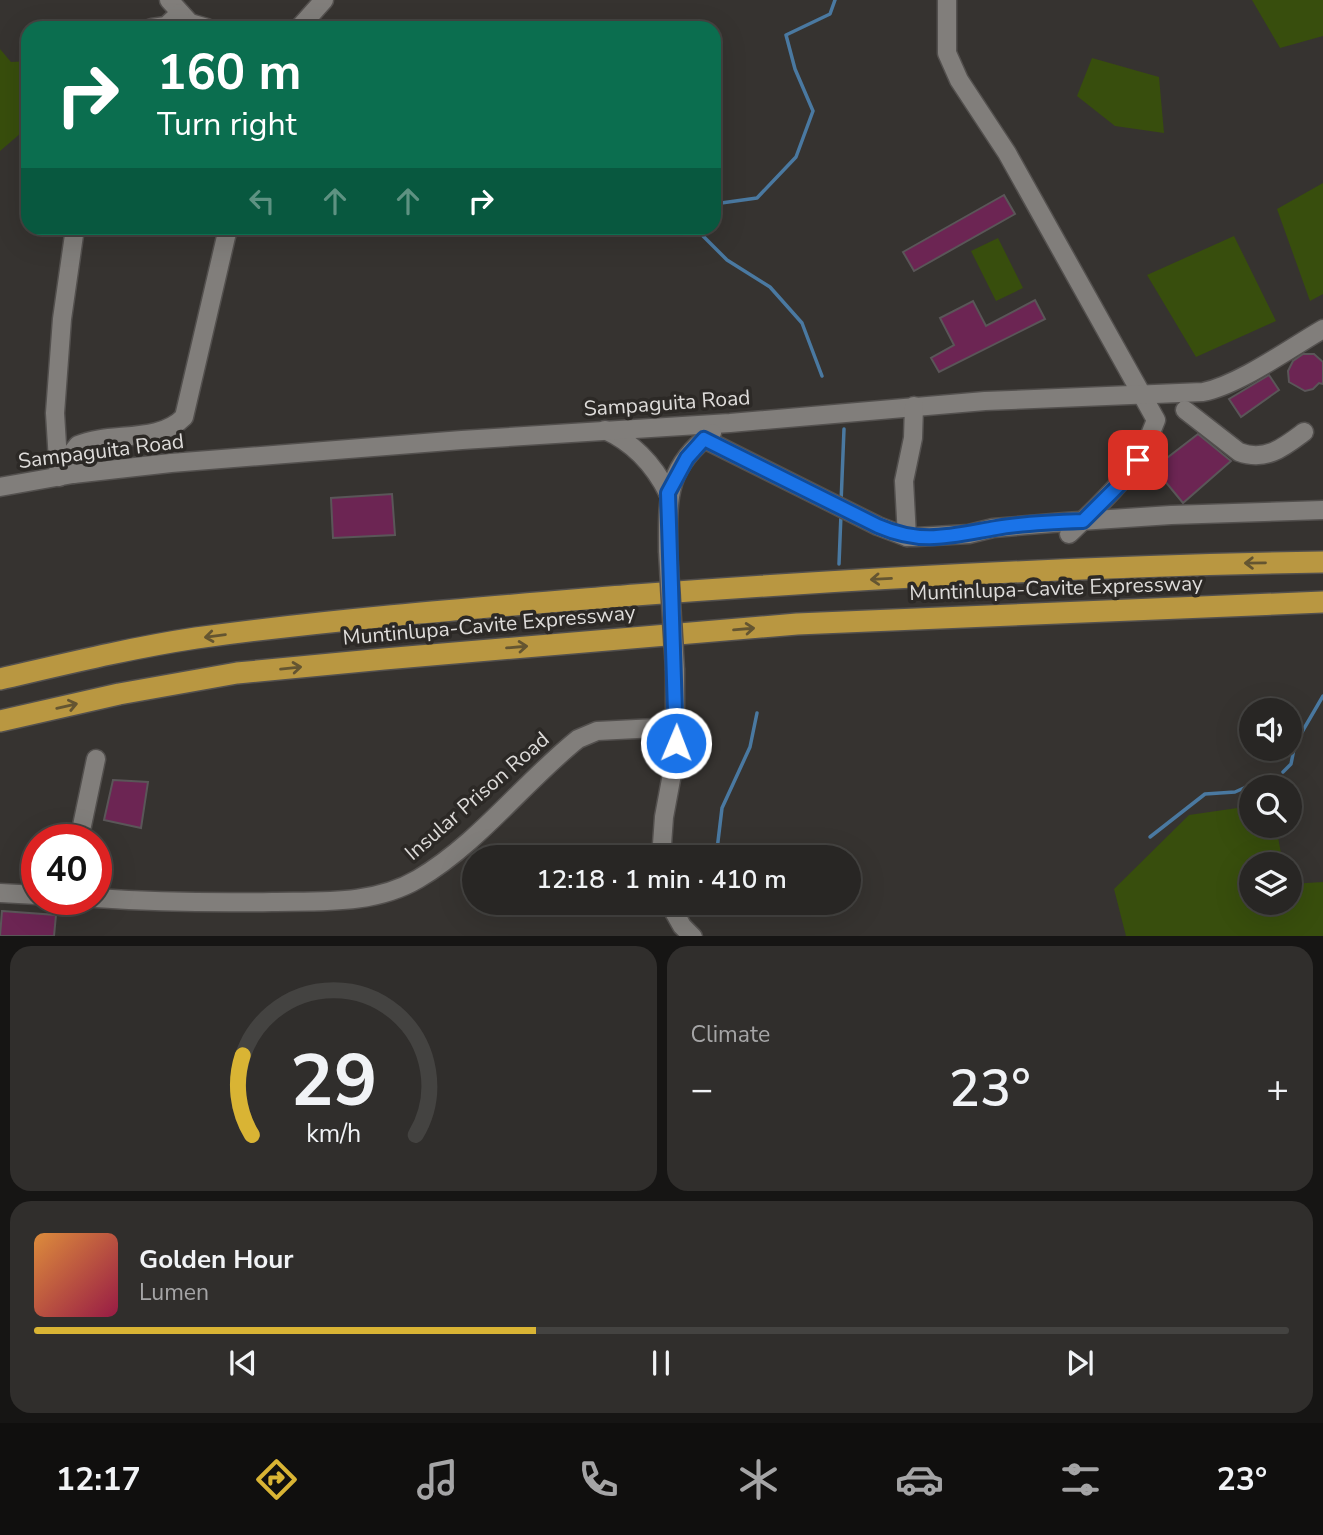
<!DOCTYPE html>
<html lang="en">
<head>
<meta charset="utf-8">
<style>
	:root { --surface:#282624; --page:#302e2c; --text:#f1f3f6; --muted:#a5a5a6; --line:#444341; --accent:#d9b434 }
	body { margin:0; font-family:"Nunito Sans",sans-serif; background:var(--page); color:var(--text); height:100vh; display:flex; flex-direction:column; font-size:26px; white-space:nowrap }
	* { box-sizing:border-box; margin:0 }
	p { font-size:23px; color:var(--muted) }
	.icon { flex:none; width:38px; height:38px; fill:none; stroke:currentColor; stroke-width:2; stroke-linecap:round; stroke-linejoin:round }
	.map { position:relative; height:936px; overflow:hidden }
	.side { display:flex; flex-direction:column; gap:10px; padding:10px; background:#161514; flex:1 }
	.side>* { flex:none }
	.guide { position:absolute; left:21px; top:21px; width:700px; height:214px; border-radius:21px; box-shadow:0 7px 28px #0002,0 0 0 2px var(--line); background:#0b6e4f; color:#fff; overflow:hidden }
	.tools { position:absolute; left:1239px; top:698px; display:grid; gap:14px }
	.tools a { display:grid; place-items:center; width:63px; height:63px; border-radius:50%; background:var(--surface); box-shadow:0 7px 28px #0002,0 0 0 2px var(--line); font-size:35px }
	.speed { position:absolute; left:21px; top:824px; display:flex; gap:14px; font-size:35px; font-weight:700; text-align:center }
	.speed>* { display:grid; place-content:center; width:91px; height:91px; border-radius:50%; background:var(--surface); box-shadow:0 7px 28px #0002,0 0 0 2px var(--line); line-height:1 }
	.speed .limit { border:10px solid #d22; background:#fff; color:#111 }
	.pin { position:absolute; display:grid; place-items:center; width:60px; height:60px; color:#fff; margin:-30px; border-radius:14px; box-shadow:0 4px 10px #0006 }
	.me { position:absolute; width:77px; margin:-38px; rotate:1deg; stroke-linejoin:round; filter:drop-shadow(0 0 5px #0008) }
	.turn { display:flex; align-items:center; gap:24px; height:147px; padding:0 21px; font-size:32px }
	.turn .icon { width:91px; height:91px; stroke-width:2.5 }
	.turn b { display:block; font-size:49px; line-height:60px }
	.lanes { display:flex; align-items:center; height:66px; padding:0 21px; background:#0003; justify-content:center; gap:35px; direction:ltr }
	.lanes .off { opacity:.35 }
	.big { font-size:52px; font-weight:600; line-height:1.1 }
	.side .tile { flex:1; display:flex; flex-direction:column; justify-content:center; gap:10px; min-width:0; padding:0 24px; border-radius:21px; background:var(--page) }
	.side .dial { align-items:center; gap:0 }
	.dial svg { height:182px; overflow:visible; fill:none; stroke:var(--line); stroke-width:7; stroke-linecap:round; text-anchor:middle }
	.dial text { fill:var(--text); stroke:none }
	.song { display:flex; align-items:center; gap:21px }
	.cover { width:84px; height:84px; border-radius:10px; background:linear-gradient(135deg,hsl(30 70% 55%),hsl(340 70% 35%)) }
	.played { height:7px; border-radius:4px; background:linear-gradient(90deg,var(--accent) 40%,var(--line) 40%) }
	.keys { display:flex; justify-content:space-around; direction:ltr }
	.heat { display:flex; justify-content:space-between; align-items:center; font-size:38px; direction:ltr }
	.side .tiles { flex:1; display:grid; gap:10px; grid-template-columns:1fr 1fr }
	.tile:last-child { grid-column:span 2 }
	.trip { position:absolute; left:462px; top:845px; width:399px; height:70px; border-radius:35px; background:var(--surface); box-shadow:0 7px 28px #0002,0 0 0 2px var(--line); font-weight:600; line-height:70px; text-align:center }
	.tab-bar { display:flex; height:112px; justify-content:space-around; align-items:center; background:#100f0e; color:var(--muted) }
	.tab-bar .icon { width:49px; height:49px }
	.tab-bar .on { color:var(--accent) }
	.tab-bar b { font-size:32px; color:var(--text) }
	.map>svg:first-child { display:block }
	.green { fill:#384e0d }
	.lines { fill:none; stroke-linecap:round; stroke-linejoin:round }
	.stream { stroke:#4a79a1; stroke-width:3.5 }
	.building { fill:#6c2553; stroke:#5a5658; stroke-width:2 }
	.minor-casing { stroke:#53504e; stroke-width:21 }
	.highway-casing { stroke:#53504e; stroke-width:24 }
	.minor { stroke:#817e7b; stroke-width:18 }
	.highway { stroke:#b99741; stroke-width:21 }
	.minor-bridge-casing { stroke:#53504e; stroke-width:21; stroke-linecap:butt }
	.minor-bridge { stroke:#817e7b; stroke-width:18 }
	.oneway { stroke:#645531 }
	.route-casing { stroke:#114b97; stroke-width:18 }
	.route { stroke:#1a73e8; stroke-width:12 }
	.labels { text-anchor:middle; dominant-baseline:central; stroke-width:7; stroke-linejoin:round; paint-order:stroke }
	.street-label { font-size:21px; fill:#dedcda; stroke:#2c2926 }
</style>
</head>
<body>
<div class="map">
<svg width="1323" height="937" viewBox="0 0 1323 937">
	<rect width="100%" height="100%" fill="#363330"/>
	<g class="green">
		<path d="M1252 0H1323V36L1280 48Z"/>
		<path d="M0 49 11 62 28 61V127L0 151Z"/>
		<path d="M1092 58 1159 77 1164 133 1115 126 1077 96Z"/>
		<path d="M1323 183V294L1310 301 1277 209Z"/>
		<path d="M1234 236 1276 321 1196 357 1147 275Z"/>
		<path d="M998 238 1023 288 996 301 971 251Z"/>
		<path d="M1251 806V826H1276L1283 864H1251V903H1290V884L1323 882V936H1126L1114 889 1189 815Z"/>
	</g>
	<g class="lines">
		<g class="stream">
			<path d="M714 204 757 198 796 157 813 111 795 69 786 35 830 14 835 0"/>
			<path d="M706 228 703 236 727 260 770 287 802 323 822 376"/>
			<path d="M841 503 844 429"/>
			<path d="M839 564 841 514"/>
			<path d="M1283 772 1291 764 1295 744 1323 696"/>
			<path d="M1150 837 1205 794 1235 792 1262 780"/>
			<path d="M716 858 722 808 750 747 757 713"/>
			<path d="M708 909 709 903"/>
		</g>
	</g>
	<g class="building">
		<path d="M1004 195 1015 214 914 271 903 252Z"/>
		<path d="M1035 300 1045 319 939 372 931 358 954 345 940 318 973 301 986 326Z"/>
		<path d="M1303 354H1314L1323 362V384L1319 383 1313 389 1305 391 1289 382 1288 371 1293 361Z"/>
		<path d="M1269 375 1279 390 1241 417 1229 399Z"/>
		<path d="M1198 434 1231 461 1183 503 1154 468Z"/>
		<path d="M392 494 395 535 333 538 331 498Z"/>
		<path d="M113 780 148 782 141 828 104 820Z"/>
		<path d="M2 911 56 915 54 936H0Z"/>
	</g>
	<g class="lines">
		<g class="minor-casing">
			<g id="minor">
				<path d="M169 0 190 23 207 28"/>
				<path d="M947 0V53L959 80 1007 153 1156 420C1139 469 1106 499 1069 534"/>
				<path d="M152 28 166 26 180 13"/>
				<path d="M299 28 324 0"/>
				<path d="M1185 410 1239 452C1266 462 1284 447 1304 432"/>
				<path d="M605 430C634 443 654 465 668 493"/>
				<path d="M704 439 878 526 907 537H916L969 534 993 528 1065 522 1171 515 1323 510"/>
				<path d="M73 474 71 454 78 445C110 431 158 444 184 417L228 228"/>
				<path d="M59 477 55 413 62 319 75 228"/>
				<path d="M0 487 73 474 171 463 462 440 730 423 985 401 1203 392C1239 385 1290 348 1323 329"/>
				<path d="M907 537 904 481 913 438 914 406"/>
				<path d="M668 551C668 499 665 468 712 433"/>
				<path d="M79 840 96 759"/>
				<path d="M661 858 664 817 675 758V670"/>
				<path d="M0 893 37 895"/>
				<path d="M96 898C155 902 213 903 272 902 321 901 374 905 418 879 479 843 523 783 578 739L597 731 676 727"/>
				<path d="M669 903 682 926 693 937"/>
			</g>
		</g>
		<g class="highway-casing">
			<g id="highway">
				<path d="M0 679C65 664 130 648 196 638 342 618 489 607 635 595 864 578 1094 566 1323 562"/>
				<path d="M0 721 119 694 237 673 384 659 797 624 1323 602"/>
			</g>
		</g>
		<use href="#minor" class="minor"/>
		<use href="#highway" class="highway"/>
		<g class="minor-bridge-casing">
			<path id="minor-bridge" d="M668 551 675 670"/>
		</g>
		<use href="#minor-bridge" class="minor-bridge"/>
	</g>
	<defs><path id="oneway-shaft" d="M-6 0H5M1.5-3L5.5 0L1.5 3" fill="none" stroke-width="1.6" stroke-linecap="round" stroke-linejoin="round" transform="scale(1.75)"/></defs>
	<g class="oneway">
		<use href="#oneway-shaft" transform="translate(1255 563) rotate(179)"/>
		<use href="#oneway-shaft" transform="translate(881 579) rotate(177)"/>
		<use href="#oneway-shaft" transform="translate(744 629) rotate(-5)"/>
		<use href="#oneway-shaft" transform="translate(215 636) rotate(173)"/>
		<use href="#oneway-shaft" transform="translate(517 647) rotate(-5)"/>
		<use href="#oneway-shaft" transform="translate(291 668) rotate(-6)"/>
		<use href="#oneway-shaft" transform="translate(67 706) rotate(-13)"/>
	</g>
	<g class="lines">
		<g class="route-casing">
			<path id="route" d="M676 743 668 493 687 458 704 439 878 526C922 545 950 536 996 528 1024 523 1054 522 1083 521L1127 477 1138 460"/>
		</g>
		<use href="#route" class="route"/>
	</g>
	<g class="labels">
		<g class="street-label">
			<text transform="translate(667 403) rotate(-4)">Sampaguita Road</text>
			<text transform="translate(101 451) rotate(-7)">Sampaguita Road</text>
			<text transform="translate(1056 588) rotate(-2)">Muntinlupa-Cavite Expressway</text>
			<text transform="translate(489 625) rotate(-5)">Muntinlupa-Cavite Expressway</text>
			<text transform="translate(477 796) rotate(-41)">Insular Prison Road</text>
		</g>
	</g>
</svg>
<div class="tools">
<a><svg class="icon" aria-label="sound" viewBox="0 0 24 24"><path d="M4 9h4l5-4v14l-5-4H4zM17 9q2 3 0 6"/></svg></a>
<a><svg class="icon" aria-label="search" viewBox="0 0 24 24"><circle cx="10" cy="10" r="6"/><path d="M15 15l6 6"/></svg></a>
<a><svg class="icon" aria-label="layers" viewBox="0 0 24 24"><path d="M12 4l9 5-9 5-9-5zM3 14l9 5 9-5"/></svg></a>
</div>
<div class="speed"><div class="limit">40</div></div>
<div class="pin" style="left:1138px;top:460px;background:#d93025"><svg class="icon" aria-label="arrive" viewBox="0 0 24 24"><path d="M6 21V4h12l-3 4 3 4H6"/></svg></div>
<svg class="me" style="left:676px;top:743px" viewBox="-20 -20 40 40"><circle r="17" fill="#1a73e8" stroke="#fff" stroke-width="3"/><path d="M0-11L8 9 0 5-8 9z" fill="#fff"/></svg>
<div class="trip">12:18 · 1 min · 410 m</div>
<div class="guide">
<div class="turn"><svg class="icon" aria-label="right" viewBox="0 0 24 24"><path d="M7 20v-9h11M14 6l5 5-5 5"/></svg><div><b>160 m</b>Turn right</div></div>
<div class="lanes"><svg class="icon off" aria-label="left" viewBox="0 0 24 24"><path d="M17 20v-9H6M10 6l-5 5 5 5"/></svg><svg class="icon off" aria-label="ahead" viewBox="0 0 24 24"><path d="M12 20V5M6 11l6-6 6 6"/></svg><svg class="icon off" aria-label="ahead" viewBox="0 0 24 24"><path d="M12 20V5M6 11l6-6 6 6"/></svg><svg class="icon" aria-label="right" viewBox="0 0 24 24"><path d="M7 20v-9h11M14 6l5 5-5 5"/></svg></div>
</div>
</div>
<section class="side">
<div class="tiles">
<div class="tile dial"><svg viewBox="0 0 100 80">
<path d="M14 69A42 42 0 1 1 86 69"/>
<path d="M14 69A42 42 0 0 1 10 34" stroke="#d9b434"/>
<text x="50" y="56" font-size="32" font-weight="700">29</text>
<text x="50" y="72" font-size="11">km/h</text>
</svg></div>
<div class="tile"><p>Climate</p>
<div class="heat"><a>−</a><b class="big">23°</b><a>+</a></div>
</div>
<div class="tile">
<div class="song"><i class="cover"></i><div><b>Golden Hour</b><p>Lumen</p></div></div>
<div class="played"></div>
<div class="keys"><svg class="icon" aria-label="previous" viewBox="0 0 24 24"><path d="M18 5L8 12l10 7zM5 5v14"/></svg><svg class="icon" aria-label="pause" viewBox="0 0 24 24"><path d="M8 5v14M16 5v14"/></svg><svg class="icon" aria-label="next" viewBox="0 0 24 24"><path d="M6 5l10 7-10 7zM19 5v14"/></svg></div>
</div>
</div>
</section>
<nav class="tab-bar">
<b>12:17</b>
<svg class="icon on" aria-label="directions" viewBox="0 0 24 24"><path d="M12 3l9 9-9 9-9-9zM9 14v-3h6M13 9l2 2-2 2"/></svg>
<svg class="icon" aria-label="music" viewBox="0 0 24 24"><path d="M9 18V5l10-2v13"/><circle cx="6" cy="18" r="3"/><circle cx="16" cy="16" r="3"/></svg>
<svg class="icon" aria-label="phone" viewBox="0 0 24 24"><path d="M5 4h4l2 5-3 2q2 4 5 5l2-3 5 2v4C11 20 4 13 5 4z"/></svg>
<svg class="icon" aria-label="climate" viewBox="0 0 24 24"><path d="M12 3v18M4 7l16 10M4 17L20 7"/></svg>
<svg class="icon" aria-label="car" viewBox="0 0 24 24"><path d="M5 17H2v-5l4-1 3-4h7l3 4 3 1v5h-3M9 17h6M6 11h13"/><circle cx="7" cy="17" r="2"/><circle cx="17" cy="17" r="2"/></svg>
<svg class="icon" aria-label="filters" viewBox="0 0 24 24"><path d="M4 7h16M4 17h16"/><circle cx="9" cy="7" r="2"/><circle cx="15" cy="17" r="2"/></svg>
<b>23°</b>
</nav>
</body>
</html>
